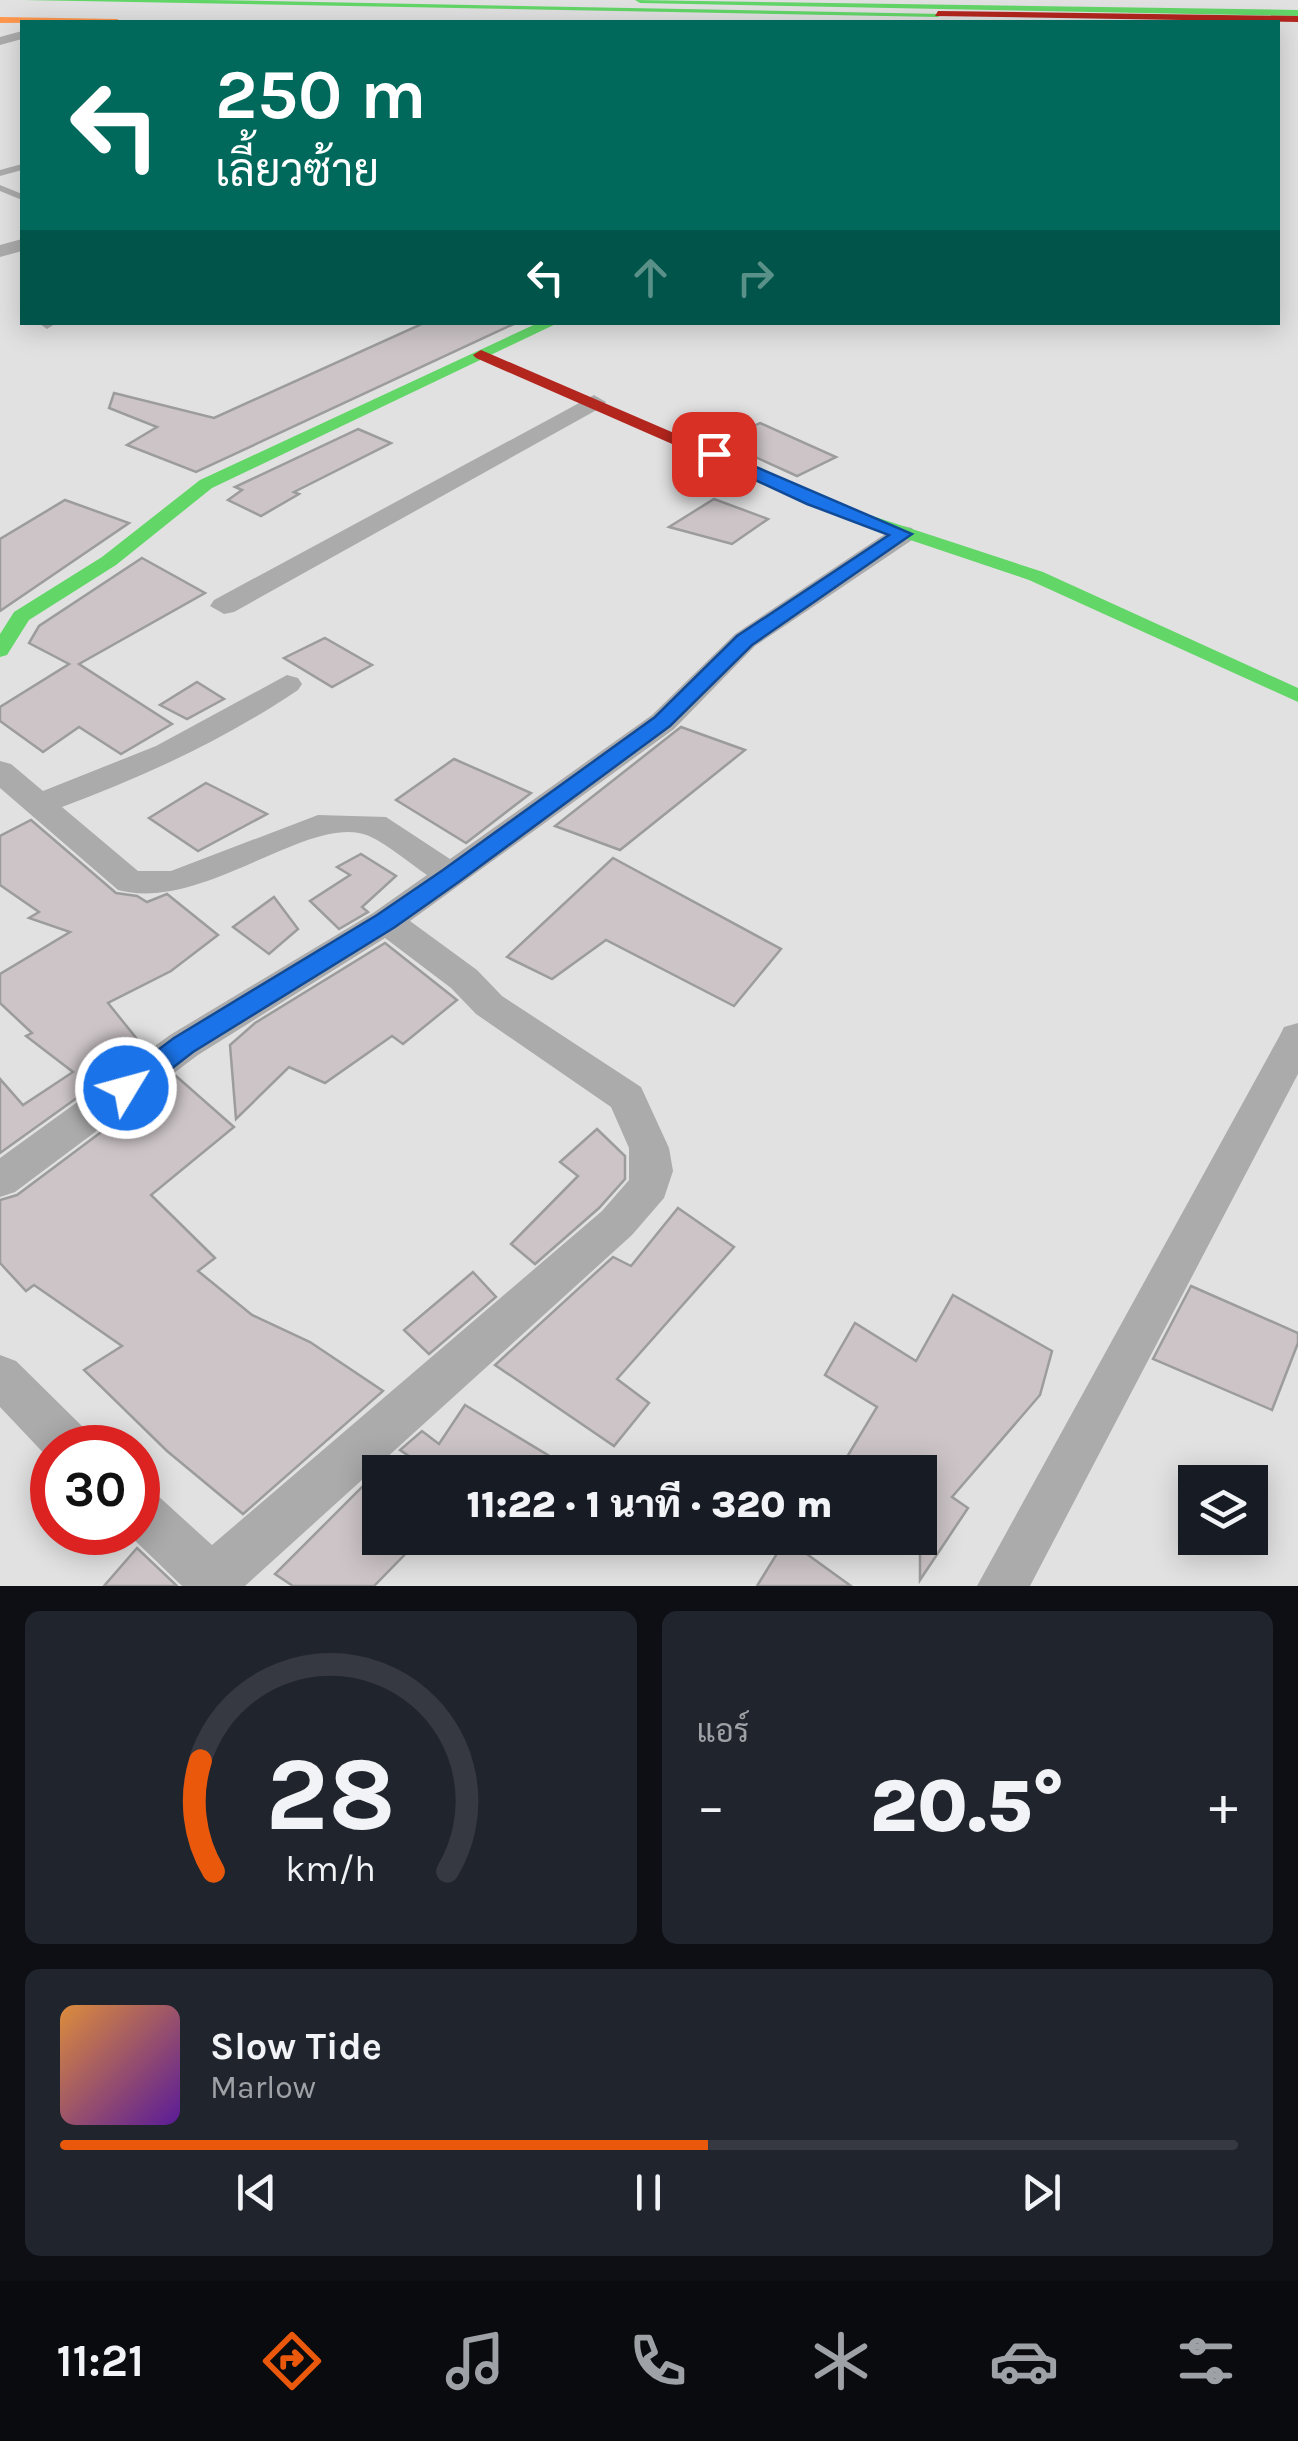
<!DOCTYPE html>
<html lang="th">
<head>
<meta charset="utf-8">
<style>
	:root { --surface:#171b24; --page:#20242c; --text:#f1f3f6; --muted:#9ea1a6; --line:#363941; --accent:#ea580c }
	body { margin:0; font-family:Karla,Sarabun,sans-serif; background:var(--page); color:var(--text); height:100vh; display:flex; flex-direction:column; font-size:38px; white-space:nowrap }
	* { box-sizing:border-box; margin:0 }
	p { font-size:32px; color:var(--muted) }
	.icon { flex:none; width:55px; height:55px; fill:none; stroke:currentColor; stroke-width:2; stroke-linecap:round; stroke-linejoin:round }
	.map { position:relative; height:1586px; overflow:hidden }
	.drawer { display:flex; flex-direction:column; gap:25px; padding:25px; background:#0d0f14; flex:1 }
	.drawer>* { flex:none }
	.top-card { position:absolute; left:20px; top:20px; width:1260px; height:305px; border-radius:0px; box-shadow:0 5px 25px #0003; background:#00695c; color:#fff; overflow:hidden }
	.buttons { position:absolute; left:1178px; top:1465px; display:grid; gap:20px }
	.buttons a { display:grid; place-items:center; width:90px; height:90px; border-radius:0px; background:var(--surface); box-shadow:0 5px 25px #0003; font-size:50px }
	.speed { position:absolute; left:30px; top:1425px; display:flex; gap:20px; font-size:50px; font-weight:700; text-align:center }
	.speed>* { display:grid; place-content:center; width:130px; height:130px; border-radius:50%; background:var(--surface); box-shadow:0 5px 25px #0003; line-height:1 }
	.speed .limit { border:15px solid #d22; background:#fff; color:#111 }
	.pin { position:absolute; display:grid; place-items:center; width:85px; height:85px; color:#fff; margin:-42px; border-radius:20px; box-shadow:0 5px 15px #0006 }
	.me { position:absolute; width:110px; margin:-55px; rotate:53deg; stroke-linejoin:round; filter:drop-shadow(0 0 8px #0008) }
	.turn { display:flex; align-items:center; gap:35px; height:210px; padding:0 30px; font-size:45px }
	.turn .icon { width:130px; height:130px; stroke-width:2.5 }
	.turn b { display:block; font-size:70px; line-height:85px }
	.lanes { display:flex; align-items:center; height:95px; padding:0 30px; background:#0003; justify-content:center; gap:50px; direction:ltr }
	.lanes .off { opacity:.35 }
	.big { font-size:75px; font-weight:800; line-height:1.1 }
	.drawer .widget { flex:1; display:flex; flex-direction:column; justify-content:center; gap:15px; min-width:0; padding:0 35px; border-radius:15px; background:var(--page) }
	.drawer .dial { align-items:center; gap:0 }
	.dial svg { height:260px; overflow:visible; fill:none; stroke:var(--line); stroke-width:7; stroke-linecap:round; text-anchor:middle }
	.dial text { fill:var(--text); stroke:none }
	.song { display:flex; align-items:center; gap:30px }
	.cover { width:120px; height:120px; border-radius:15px; background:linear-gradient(135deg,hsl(30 70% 55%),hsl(270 70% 35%)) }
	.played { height:10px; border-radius:5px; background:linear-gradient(90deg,var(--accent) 55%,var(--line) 55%) }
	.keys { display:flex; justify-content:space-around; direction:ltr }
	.heat { display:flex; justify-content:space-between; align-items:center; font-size:55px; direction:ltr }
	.drawer .tiles { flex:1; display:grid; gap:25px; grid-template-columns:1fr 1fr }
	.widget:last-child { grid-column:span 2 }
	.trip { position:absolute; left:362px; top:1455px; width:575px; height:100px; border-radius:0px; background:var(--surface); box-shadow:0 5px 25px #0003; font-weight:800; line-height:100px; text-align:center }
	.tab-bar { display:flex; height:160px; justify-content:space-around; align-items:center; background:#090b0e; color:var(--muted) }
	.tab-bar .icon { width:70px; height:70px }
	.tab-bar .current { color:var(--accent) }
	.tab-bar b { font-size:45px; color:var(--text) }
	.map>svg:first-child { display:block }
	.building { fill:#ccc4c7; stroke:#9c9c9d; stroke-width:2.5 }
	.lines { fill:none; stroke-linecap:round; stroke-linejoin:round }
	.lane { fill:#acabac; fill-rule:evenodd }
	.street { fill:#acabac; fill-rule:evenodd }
	.fast { fill:#63d668; fill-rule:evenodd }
	.slow { fill:#ff974d; fill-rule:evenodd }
	.jam { fill:#b3261e; fill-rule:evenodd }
	.route { fill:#1a73e8; stroke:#114b97; stroke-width:2.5 }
</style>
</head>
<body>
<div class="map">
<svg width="1298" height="1586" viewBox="0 0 1298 1586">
	<rect width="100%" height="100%" fill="#e1e1e2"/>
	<g class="building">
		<path d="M426 322H518L196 472 127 445 157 427 109 408 114 393 214 418Z"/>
		<path d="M760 423 836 457 797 476 720 441Z"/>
		<path d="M358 429 391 443 294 492 299 494 261 516 228 500 242 490 235 487Z"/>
		<path d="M714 499 768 519 732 544 669 527Z"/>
		<path d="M65 500 129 523 0 611V539Z"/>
		<path d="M142 558 205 593 79 664 172 724 121 754 79 727 43 752 0 721V707L69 664 29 643 39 626Z"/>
		<path d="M325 638 372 665 332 687 284 658Z"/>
		<path d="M197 682 224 699 187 719 160 705Z"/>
		<path d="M681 727 745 750 620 850 555 826Z"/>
		<path d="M454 759 531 793 466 843 396 800Z"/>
		<path d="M206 783 267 814 198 851 149 818Z"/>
		<path d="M31 820 116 893 137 896 147 902 167 894 218 935 171 971 108 1003 145 1049 0 1153V1079L23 1105 73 1072 26 1036 32 1033 0 1003V974L70 932 29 918 39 912 0 885V836Z"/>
		<path d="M361 854 396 876 362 907 368 912 339 929 310 901 350 875 337 867Z"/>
		<path d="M613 858 781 949 734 1006 606 940 552 979 507 957Z"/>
		<path d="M274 897 298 929 269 954 233 927Z"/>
		<path d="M385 943 457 1000 403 1044 392 1036 325 1083 289 1067 236 1119 230 1045 255 1023Z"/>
		<path d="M176 1076 234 1127 151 1195 215 1258 198 1271 252 1315 310 1342 383 1391 243 1514 167 1451 84 1370 122 1346 34 1285 26 1291 0 1263V1200L17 1195Z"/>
		<path d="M597 1129 625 1156V1179L599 1208 535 1264 511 1244 578 1176 560 1162Z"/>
		<path d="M678 1208 734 1247 617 1379 649 1403 614 1446 495 1365 613 1257 631 1266Z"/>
		<path d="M473 1272 496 1297 429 1354 404 1330Z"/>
		<path d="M1191 1286 1298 1333V1343L1272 1410 1153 1359Z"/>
		<path d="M953 1295 1052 1351 1040 1395 952 1497 968 1508 920 1580V1472H838L877 1407 825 1375 855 1323 916 1361Z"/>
		<path d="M465 1405 576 1472H419L424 1466 400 1450 422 1431 439 1444Z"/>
		<path d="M380 1469V1538H421L374 1586H293L275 1574Z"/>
		<path d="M786 1539 851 1586H757Z"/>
		<path d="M137 1548 177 1586H104Z"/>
	</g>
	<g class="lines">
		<g class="lane">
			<path d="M22 164V170L0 176V170Z"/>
			<path d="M0 185 22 194V200L0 191Z"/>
		</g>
		<g class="street">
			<path d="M22 31V39L0 45V37Z"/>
			<path d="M22 239V251L0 257V245Z"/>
			<path d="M37 322H58L47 329Z"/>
			<path d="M594 395 606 402 602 407 234 612 224 614 210 606 214 600Z"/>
			<path d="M903 526 912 528 916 534 912 540 755 646 674 729 410 921 477 970 502 996 641 1087 669 1148 673 1171 664 1198 632 1235 245 1586H182L126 1532H138V1488L156 1494 212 1545 602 1211 629 1180V1148L611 1107 476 1014 451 988 385 938 198 1055 15 1192 0 1197V1158L170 1035 373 913 427 875C409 863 389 845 369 836 311 811 203 913 118 890L0 788V761L11 764 43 791 156 746 287 675 298 678 302 684 298 690C224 740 145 776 62 807L138 871H171L318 815 386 817 450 859 652 715 735 634 894 528Z"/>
			<path d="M1298 1023V1074L1030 1586H977L1279 1037 1284 1027Z"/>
			<path d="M0 1355 16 1361 88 1432 95 1448H52V1462L0 1407Z"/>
		</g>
		<g class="fast">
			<path d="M23 0H211L943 14 938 17Z"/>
			<path d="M635 0 1298 10V16L640 3Z"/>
			<path d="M540 322H560L212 488 116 565 29 620 7 655 0 657V634L14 612 102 557 200 480Z"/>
			<path d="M833 503 1043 572 1298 688V702L1029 580 827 512V504Z"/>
		</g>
		<path class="slow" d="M0 17 117 19 122 22 0 23Z"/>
		<g class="jam">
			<path d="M938 11 1298 16V22L935 16Z"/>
			<path d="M481 350 839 504 842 508 839 512H827L476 358 473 355Z"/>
		</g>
	</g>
	<path class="route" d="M714 449 912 534 752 645 670 726 460 881 395 927 193 1052 136 1096 126 1099 116 1096 112 1088 116 1081 174 1038 377 915 443 870 655 717 737 636 889 535 807 504 708 458V451Z"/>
</svg>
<div class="buttons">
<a><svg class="icon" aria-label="layers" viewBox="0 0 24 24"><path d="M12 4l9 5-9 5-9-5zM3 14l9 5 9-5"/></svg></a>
</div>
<div class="speed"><div class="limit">30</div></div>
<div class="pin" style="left:714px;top:454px;background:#d93025"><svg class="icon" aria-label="arrive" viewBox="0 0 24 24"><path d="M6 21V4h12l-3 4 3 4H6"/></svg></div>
<svg class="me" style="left:126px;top:1088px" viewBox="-20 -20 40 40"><circle r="17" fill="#1a73e8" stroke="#fff" stroke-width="3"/><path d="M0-11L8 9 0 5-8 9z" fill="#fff"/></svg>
<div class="trip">11:22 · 1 นาที · 320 m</div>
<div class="top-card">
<div class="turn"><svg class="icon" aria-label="left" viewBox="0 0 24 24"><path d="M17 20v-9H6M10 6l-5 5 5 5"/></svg><div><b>250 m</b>เลี้ยวซ้าย</div></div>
<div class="lanes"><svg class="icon" aria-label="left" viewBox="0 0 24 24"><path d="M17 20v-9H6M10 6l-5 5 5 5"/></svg><svg class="icon off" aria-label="ahead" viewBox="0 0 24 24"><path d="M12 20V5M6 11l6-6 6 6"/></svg><svg class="icon off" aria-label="right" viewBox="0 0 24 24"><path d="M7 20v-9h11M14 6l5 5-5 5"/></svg></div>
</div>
</div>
<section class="drawer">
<div class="tiles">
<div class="widget dial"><svg viewBox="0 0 100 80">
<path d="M14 69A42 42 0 1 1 86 69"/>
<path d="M14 69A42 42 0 0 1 10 35" stroke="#ea580c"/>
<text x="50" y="56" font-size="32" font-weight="700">28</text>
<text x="50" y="72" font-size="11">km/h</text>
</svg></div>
<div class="widget"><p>แอร์</p>
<div class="heat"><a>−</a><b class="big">20.5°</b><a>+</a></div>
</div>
<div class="widget">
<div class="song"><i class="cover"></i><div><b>Slow Tide</b><p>Marlow</p></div></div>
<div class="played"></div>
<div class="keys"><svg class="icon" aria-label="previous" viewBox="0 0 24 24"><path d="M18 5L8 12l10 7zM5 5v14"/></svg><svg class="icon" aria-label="pause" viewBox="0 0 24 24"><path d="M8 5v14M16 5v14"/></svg><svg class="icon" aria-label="next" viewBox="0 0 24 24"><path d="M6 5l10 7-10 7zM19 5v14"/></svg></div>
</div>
</div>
</section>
<nav class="tab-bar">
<b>11:21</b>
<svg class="icon current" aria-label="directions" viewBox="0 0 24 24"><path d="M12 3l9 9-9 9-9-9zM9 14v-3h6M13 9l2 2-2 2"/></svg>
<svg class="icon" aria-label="music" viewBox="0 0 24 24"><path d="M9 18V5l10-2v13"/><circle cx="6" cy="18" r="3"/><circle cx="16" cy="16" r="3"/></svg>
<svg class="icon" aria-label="phone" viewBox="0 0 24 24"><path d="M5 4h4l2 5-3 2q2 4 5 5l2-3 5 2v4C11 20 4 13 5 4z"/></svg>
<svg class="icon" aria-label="climate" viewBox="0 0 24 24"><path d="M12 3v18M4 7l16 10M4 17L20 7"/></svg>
<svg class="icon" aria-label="car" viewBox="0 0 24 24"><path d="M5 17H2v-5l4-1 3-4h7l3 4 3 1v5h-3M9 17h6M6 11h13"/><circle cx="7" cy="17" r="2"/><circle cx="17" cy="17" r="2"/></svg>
<svg class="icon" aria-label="filters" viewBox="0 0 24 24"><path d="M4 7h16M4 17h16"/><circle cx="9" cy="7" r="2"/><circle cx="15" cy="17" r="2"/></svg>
</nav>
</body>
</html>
